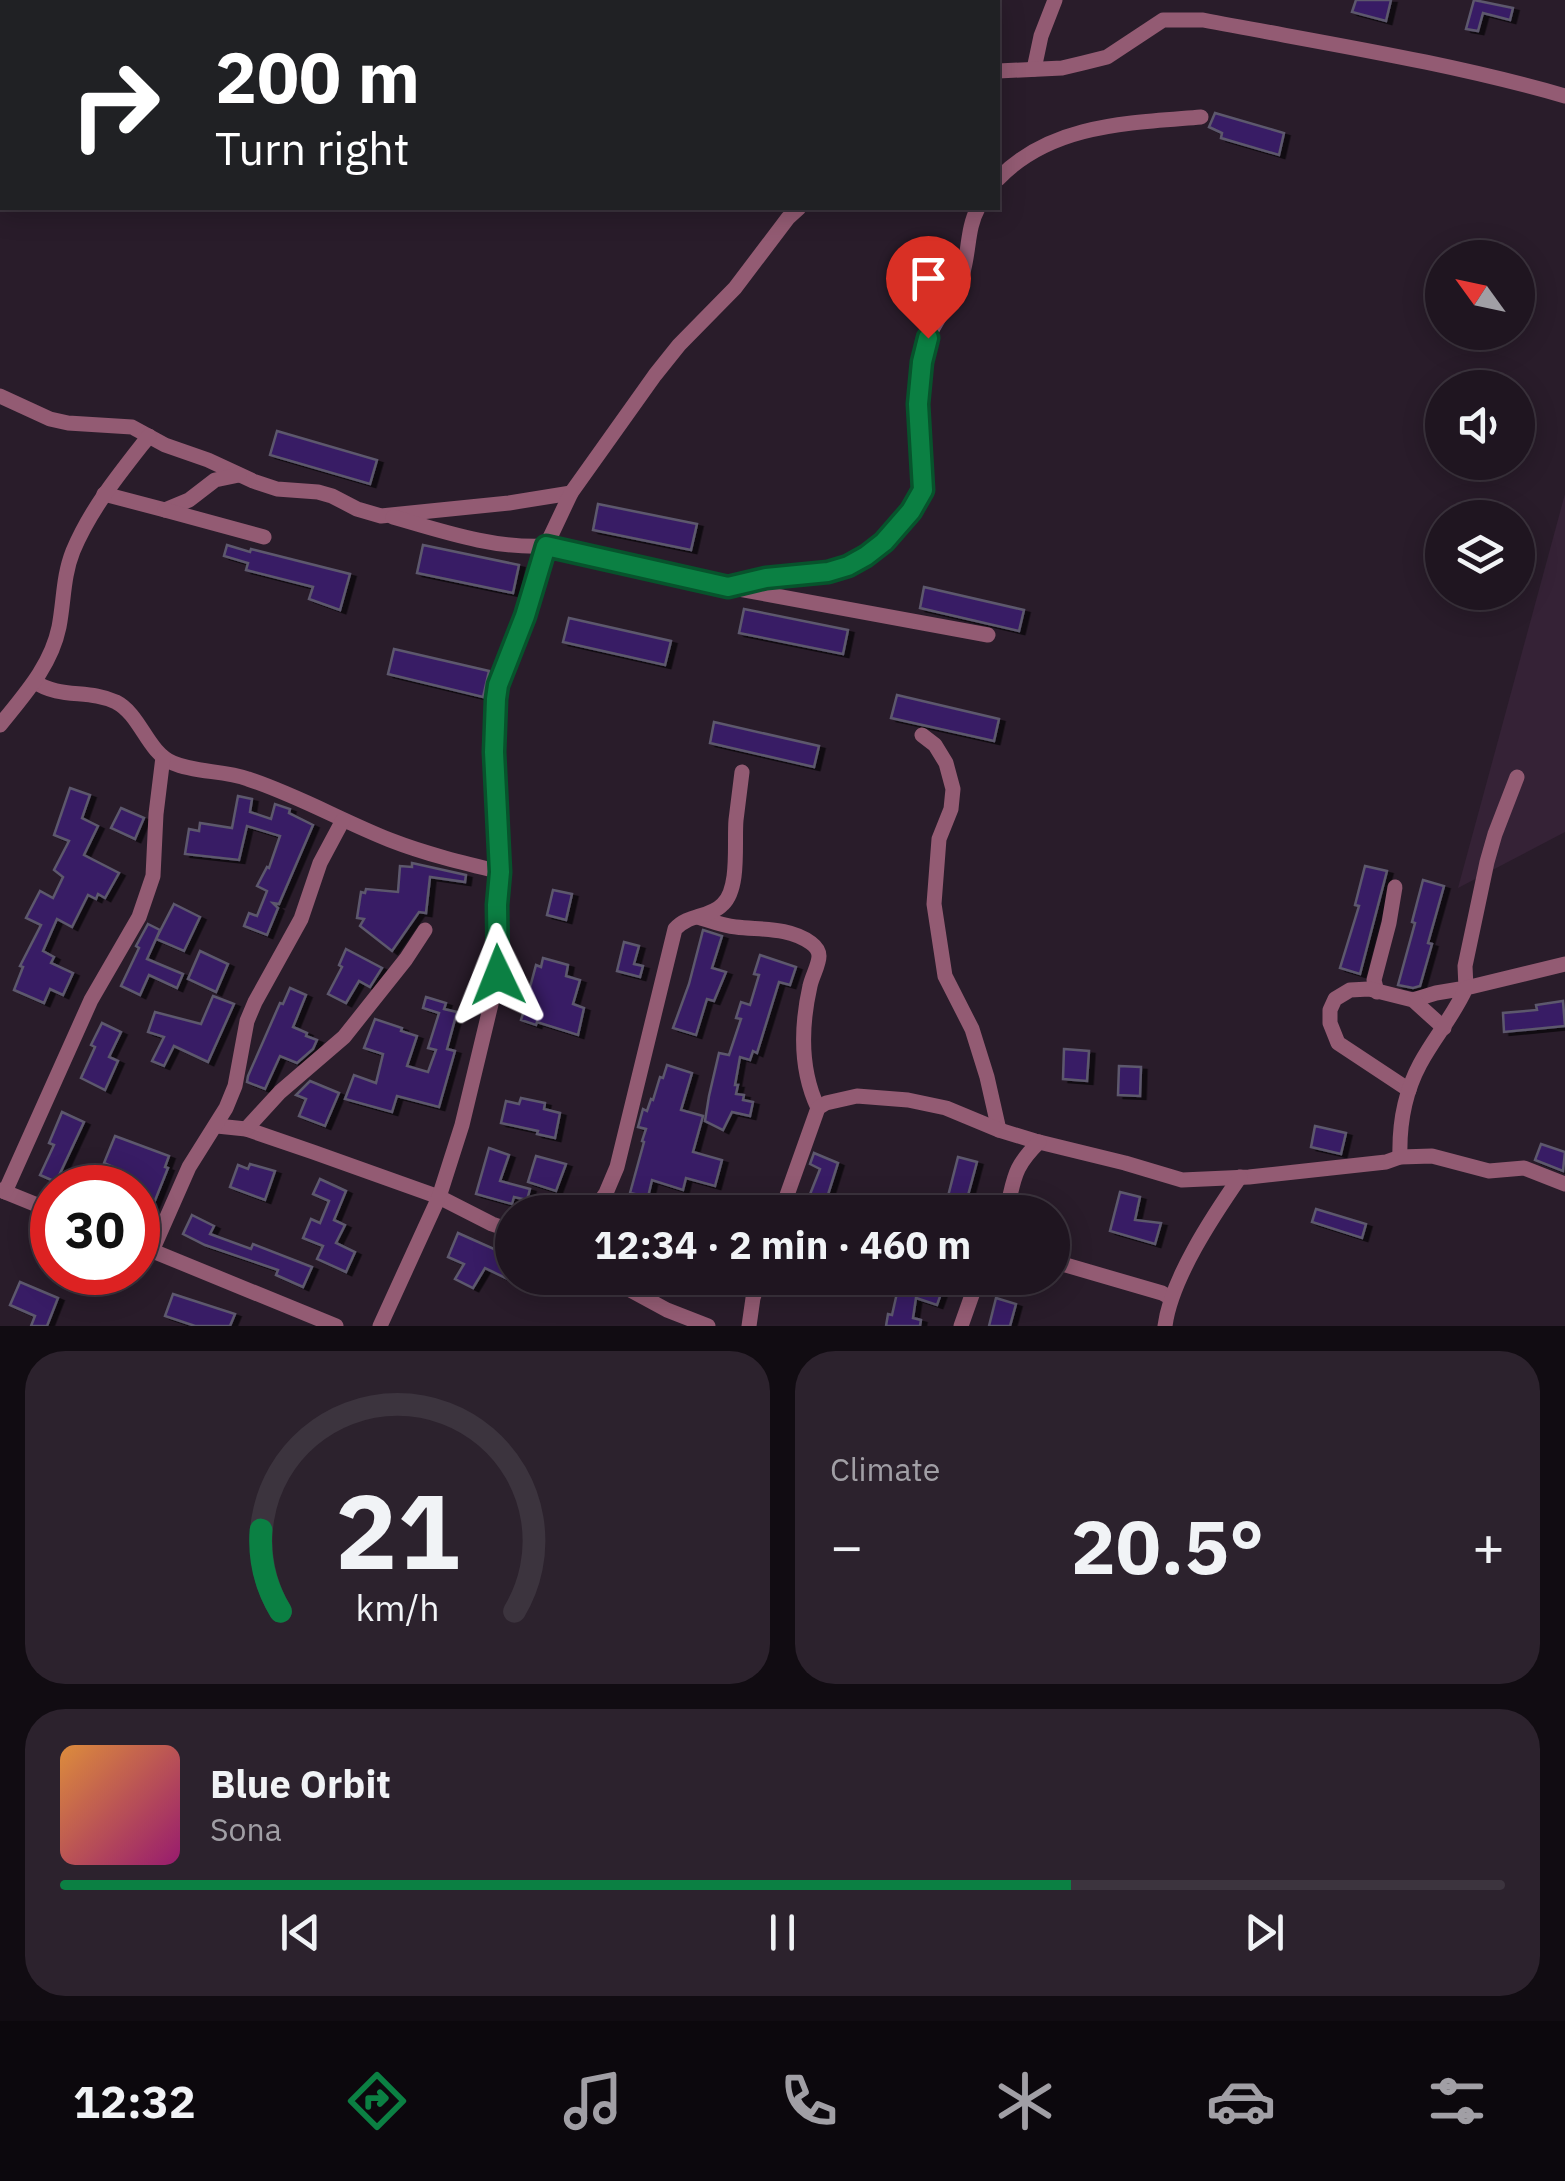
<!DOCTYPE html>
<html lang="en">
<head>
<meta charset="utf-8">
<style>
	:root { --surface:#1f1520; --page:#2c222d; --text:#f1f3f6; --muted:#a19fa5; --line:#3c343e; --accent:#0b8043 }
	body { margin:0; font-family:"IBM Plex Sans",sans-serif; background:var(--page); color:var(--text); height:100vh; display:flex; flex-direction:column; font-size:38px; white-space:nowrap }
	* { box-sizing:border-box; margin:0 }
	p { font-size:32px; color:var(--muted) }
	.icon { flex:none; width:55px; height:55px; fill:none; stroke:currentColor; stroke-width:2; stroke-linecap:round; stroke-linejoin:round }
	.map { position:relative; height:1326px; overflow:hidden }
	.drawer { display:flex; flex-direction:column; gap:25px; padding:25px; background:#110c12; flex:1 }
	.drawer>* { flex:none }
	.hud { position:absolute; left:0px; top:0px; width:1000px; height:210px; box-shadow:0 5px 25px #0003,0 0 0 2px var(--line); background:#202124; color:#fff; overflow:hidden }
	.needle { width:65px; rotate:303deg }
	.tools { position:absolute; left:1425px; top:240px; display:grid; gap:20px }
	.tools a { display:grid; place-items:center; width:110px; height:110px; border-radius:50%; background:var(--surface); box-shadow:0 5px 25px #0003,0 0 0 2px var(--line); font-size:50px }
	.speed { position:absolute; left:30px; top:1165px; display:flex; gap:20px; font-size:50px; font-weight:700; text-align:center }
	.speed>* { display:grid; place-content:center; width:130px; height:130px; border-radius:50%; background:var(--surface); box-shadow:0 5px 25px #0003,0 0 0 2px var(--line); line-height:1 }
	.speed .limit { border:15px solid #d22; background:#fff; color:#111 }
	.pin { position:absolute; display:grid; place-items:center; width:85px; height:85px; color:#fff; margin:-102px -42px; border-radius:50% 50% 50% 0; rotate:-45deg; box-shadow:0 0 10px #0007 }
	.pin .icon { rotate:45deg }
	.me { position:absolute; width:110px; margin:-55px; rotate:358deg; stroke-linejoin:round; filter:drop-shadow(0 0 8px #0008) }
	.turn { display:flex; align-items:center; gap:35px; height:210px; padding:0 50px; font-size:45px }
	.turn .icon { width:130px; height:130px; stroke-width:2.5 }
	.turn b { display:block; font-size:70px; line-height:85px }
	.big { font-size:75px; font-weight:700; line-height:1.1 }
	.drawer .widget { flex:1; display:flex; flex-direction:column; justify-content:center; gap:15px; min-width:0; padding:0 35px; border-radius:40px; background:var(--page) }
	.drawer .dial { align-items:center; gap:0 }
	.dial svg { height:260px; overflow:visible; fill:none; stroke:var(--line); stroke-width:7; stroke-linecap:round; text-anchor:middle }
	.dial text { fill:var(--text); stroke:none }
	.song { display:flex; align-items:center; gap:30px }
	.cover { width:120px; height:120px; border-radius:15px; background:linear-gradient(135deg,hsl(30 70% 55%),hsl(320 70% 35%)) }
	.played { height:10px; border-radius:5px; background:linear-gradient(90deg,var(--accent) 70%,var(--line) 70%) }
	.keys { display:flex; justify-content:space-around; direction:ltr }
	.heat { display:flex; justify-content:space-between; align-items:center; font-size:55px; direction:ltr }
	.drawer .tiles { flex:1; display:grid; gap:25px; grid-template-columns:1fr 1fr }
	.widget:last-child { grid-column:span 2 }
	.trip { position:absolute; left:495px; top:1195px; width:575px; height:100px; border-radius:50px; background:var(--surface); box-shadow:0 5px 25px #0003,0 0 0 2px var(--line); font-weight:700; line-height:100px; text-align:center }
	.tabs { display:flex; height:160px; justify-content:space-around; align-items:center; background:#0c080d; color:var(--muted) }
	.tabs .icon { width:70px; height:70px }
	.tabs .current { color:var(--accent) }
	.tabs b { font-size:45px; color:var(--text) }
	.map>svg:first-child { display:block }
	.built { fill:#352236 }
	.building { fill:#381e65; stroke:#5d586d; stroke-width:2.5; filter:url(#shadow) }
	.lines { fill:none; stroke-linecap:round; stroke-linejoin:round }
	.minor { stroke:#935b73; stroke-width:15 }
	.route-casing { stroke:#07532c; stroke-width:25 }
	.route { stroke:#0b8043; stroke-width:18 }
</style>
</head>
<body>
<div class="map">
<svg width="1565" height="1326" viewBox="0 0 1565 1326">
	<defs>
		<filter id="shadow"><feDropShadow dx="5.5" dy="3" stdDeviation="0" flood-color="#0009"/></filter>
	</defs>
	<rect width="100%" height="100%" fill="#291c2a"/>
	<path class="built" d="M1565 494V832L1458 888Z"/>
	<g class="building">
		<path d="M1356 0H1391L1386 21 1352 12Z"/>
		<path d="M1474 0 1513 8 1510 20 1483 13 1478 31 1466 29Z"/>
		<path d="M1215 113 1284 133 1279 155 1221 138 1222 133 1209 127Z"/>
		<path d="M277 431 377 460 370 484 270 455Z"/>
		<path d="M598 504 697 524 691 550 593 530Z"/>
		<path d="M227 545 250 552 251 549 350 574 340 610 309 599 313 587 246 570 248 563 224 556Z"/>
		<path d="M423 545 519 565 513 593 417 573Z"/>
		<path d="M924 587 1024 610 1019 631 920 608Z"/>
		<path d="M744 609 848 630 843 654 739 633Z"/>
		<path d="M569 618 671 641 665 665 563 642Z"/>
		<path d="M394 649 489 671 483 697 388 674Z"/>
		<path d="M897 695 999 719 994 741 891 718Z"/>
		<path d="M714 722 819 746 814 767 710 743Z"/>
		<path d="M70 788 90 795 82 818 98 826 84 855 119 873 105 898 98 894 96 899 88 895 72 927 57 919 43 951 54 957 51 963 73 973 63 995 50 989 44 1003 14 990 23 967 20 966 41 925 26 918 40 891 53 898 63 877 54 870 69 841 54 835Z"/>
		<path d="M238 796 252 799 250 812 271 819 275 804 290 809 289 813 313 825 279 904 273 903 278 908 267 935 244 926 249 913 257 916 267 891 257 886 267 867 269 868 280 836 247 826 239 860 185 854 189 829 199 831 200 823 232 828Z"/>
		<path d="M121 808 144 818 135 839 111 828Z"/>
		<path d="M412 863 466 875 465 882 430 877 426 913 419 912 392 951 360 926 364 919 357 918 361 892 365 893 366 889 398 892 400 866 412 867Z"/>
		<path d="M1365 866 1387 871 1360 974 1340 968 1359 906 1355 905Z"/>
		<path d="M1423 880 1444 886 1428 943 1432 944 1420 986 1413 988 1398 985 1415 923 1412 922Z"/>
		<path d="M553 890 572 894 566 920 547 915Z"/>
		<path d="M174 904 200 917 184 951 156 939Z"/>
		<path d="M148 924 160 930 147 959 183 974 177 988 149 975 140 995 121 986 139 948 136 946Z"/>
		<path d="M703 930 722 936 712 968 726 972 714 1001 707 999 696 1035 673 1028 689 984Z"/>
		<path d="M624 942 639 946 634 964 643 966 640 977 617 971Z"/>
		<path d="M346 949 382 968 370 987 359 981 346 1003 328 994 342 967 339 965Z"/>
		<path d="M200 951 228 964 216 992 188 979Z"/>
		<path d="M760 955 796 967 790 985 779 982 757 1053 753 1051 750 1060 740 1057 735 1085H738L736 1094 744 1095 743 1100 753 1102 750 1116 732 1112 723 1130 705 1121 709 1096 719 1053 729 1055 741 1019 736 1018 741 1002 750 1005 759 975 754 974Z"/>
		<path d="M543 958 568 965 566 976 580 980 573 1004 584 1008 578 1035 537 1022 536 1025 521 1020 525 1007 520 1006 525 989 529 991 536 965 541 967Z"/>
		<path d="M290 988 306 995 293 1027 307 1033 306 1036 317 1040 313 1049 297 1063 280 1056 265 1089 247 1082 248 1076 280 1003 283 1004Z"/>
		<path d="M213 996 234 1004 208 1062 174 1046 164 1066 152 1061 164 1037 148 1032 155 1012 201 1024Z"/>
		<path d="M426 997 446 1003 444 1009 457 1012 447 1049 455 1051 439 1107 397 1096 392 1112 345 1099 354 1075 376 1083 383 1054 364 1048 375 1019 402 1028 401 1031 417 1036 407 1066 428 1072 436 1050 428 1048 439 1013 423 1008Z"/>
		<path d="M1563 1001 1565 1026 1504 1032 1503 1013 1537 1010 1536 1005Z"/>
		<path d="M102 1023 121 1032 109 1057 118 1061 105 1090 81 1078 95 1047 91 1045Z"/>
		<path d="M1064 1049 1089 1051 1087 1081 1063 1079Z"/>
		<path d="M667 1065 692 1073 681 1110 703 1116 693 1152 722 1160 715 1186 686 1178 683 1190 652 1180 648 1197 630 1193 644 1142 642 1141 646 1129 638 1127 643 1109 647 1111 651 1099 653 1100 660 1077 663 1078Z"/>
		<path d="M1119 1066 1141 1067 1140 1096 1118 1095Z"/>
		<path d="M310 1081 339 1093 325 1126 299 1116 306 1099 296 1095Z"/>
		<path d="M521 1098 545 1103 544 1109 560 1113 555 1138 537 1134 538 1131 501 1123 506 1101 519 1104Z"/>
		<path d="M62 1112 84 1122 56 1182 40 1175 54 1145 49 1143Z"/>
		<path d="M1315 1126 1346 1133 1341 1154 1311 1147Z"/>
		<path d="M115 1136 169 1156 165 1167 168 1168 148 1218 138 1215V1188H123L128 1174 104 1163Z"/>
		<path d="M1541 1144 1565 1152 1563 1171 1535 1160Z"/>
		<path d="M489 1148 509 1155 500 1181 530 1189 527 1200 514 1197 512 1204 476 1194Z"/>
		<path d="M814 1153 838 1163 825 1204 845 1212H803L820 1169 810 1164Z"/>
		<path d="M536 1156 566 1164 556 1191 528 1182Z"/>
		<path d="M958 1157 977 1162 967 1199 971 1200 967 1212H944Z"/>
		<path d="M250 1164 275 1171 265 1200 230 1187 238 1165 248 1169Z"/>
		<path d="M320 1179 346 1191 334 1220 345 1225 336 1243 355 1252 346 1272 317 1259 323 1246 303 1238 311 1219 320 1223 329 1201 313 1194Z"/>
		<path d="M1120 1192 1140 1197 1135 1220 1161 1223 1155 1244 1110 1231Z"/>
		<path d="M1316 1209 1366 1224 1362 1238 1312 1222Z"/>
		<path d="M192 1215 214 1226 210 1234 251 1249 253 1244 312 1267 303 1287 276 1275 278 1270 205 1245 183 1234Z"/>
		<path d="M458 1233 512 1257V1281L485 1268 473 1288 455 1279 464 1264 448 1257Z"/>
		<path d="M895 1278H938L946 1280 937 1305 916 1298 913 1318 921 1320 920 1326H886L888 1314 892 1315 897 1293 890 1291Z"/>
		<path d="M20 1282 58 1298 47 1326H31L35 1316 10 1305Z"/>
		<path d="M173 1294 235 1314 230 1326H195L165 1316Z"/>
		<path d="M996 1298 1016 1304 1010 1326H989Z"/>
	</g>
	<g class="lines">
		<g class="minor">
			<path d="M525 0 531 2"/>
			<path d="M822 2 824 0"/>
			<path d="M1034 69 1041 36 1055 0"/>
			<path d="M998 71 1062 68 1083 63 1107 57 1163 20H1203C1323 43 1447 62 1565 96"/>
			<path d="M998 179C1051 124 1128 123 1201 117"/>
			<path d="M0 396 50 419 68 423 132 427 165 445 208 460 253 481 277 489 318 492 332 496 357 509 381 516 509 503 571 493"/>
			<path d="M104 494 165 510 189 500 215 480 239 475"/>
			<path d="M165 510 264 537"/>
			<path d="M393 517C442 531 494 549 546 546L728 587 988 635"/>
			<path d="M737 585C808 569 845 586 899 525 912 511 922 498 923 478 920 433 909 381 928 338 938 314 959 294 964 268 969 248 968 226 978 208"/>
			<path d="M35 682C60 699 89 689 116 702 141 715 147 752 173 763 196 773 224 770 248 779 297 795 342 821 390 840 426 854 463 863 501 872"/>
			<path d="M0 725C24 695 51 666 59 627 64 601 63 576 73 551 91 508 120 473 149 436"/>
			<path d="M922 735 935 745 946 763 953 789 951 809 939 839 934 904 945 976 972 1029 987 1077 999 1130"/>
			<path d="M698 917C711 921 723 926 736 927 761 930 789 927 811 943 815 946 819 951 819 956 819 965 812 976 810 986 801 1026 800 1070 818 1108"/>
			<path d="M1377 992 1374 980 1389 923 1395 887"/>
			<path d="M1413 1000 1436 993 1466 988 1465 966 1487 862 1495 834 1517 777"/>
			<path d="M1409 1090 1338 1043 1330 1023V1010L1335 999 1350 990 1369 989 1413 1000 1444 1028"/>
			<path d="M217 1126 246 1129 313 1152 439 1197 492 1224 512 1231"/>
			<path d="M246 1129 280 1092 344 1037 406 959 425 930"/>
			<path d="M1400 1157C1399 1125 1405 1092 1420 1064 1434 1038 1454 1015 1466 988L1565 964"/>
			<path d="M0 1190 52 1211"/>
			<path d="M5 1192 91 1000 139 917 153 876 156 814 163 757"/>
			<path d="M593 1212 606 1193 617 1167 675 929C688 914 710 918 723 904 740 888 734 842 736 820 738 804 740 788 742 772"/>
			<path d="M781 1212 818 1108 826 1103 857 1096 908 1100 946 1108 999 1130 1035 1141 1125 1163 1182 1180 1249 1177 1386 1162 1400 1157 1432 1156 1489 1171 1524 1168 1565 1184"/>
			<path d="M1006 1212C1015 1178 1012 1169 1039 1142"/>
			<path d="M138 1245 336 1326"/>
			<path d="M152 1251 189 1167 226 1108 235 1086 247 1021 255 1002 301 919 320 863 343 820"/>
			<path d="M1052 1261 1162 1293 1171 1298"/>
			<path d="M608 1278 667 1310 708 1326"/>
			<path d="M380 1326 439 1197 462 1125 498 975 497 905 501 872 494 752 496 699 498 685 525 616 546 546 571 493 655 375 679 345 735 288 788 218 799 208"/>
			<path d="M749 1326 753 1298 760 1278"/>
			<path d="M961 1326 978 1278"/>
			<path d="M1165 1326C1171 1279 1213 1216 1240 1177"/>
		</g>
	</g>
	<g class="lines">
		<g class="route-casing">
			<path id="route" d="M498 975 497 905 500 872 494 752 496 699 498 685 525 616 546 546 728 587 766 578 828 572 848 566 866 556 884 542 911 511 923 490 918 404 922 362 928 338"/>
		</g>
		<use href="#route" class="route"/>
	</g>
</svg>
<div class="tools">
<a><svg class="needle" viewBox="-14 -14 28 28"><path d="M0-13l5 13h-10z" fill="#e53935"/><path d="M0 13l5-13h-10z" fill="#a19fa5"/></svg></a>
<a><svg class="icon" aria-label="sound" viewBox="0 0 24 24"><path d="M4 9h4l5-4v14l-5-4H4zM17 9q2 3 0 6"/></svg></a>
<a><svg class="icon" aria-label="layers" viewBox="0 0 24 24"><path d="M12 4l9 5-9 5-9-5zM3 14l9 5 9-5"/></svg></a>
</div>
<div class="speed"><div class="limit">30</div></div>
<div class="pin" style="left:928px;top:338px;background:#d93025"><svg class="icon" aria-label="arrive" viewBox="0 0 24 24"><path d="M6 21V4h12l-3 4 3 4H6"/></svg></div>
<svg class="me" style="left:498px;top:975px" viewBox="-20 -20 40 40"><path d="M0-17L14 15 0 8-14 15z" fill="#0b8043" stroke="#fff" stroke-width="4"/></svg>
<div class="trip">12:34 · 2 min · 460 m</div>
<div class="hud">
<div class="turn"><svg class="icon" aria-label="right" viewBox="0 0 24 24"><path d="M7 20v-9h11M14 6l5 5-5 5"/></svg><div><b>200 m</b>Turn right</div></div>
</div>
</div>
<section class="drawer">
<div class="tiles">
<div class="widget dial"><svg viewBox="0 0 100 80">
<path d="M14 69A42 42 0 1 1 86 69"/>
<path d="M14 69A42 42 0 0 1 8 44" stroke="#0b8043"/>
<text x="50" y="56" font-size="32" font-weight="700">21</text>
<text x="50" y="72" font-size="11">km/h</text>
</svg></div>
<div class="widget"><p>Climate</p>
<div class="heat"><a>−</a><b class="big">20.5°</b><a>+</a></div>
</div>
<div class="widget">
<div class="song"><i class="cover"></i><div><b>Blue Orbit</b><p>Sona</p></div></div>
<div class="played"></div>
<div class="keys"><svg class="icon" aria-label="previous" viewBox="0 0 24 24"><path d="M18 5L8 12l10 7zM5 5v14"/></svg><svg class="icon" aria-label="pause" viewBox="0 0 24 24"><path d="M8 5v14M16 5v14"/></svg><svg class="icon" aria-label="next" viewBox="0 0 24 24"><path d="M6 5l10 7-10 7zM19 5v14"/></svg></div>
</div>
</div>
</section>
<nav class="tabs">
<b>12:32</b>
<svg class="icon current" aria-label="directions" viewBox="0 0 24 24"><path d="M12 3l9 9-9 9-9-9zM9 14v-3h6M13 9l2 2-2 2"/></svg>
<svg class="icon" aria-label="music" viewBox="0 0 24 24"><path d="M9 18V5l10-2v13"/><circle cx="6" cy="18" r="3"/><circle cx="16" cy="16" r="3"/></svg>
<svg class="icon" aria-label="phone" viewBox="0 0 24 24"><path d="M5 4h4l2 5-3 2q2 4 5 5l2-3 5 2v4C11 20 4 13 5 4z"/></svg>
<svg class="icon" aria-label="climate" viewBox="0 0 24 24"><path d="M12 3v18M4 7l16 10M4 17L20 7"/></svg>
<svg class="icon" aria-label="car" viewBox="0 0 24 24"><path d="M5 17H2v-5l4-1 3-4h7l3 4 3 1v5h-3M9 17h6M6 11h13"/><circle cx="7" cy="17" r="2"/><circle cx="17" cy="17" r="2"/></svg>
<svg class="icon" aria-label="filters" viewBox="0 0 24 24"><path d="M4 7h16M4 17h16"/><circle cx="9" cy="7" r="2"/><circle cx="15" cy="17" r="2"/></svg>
</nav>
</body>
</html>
